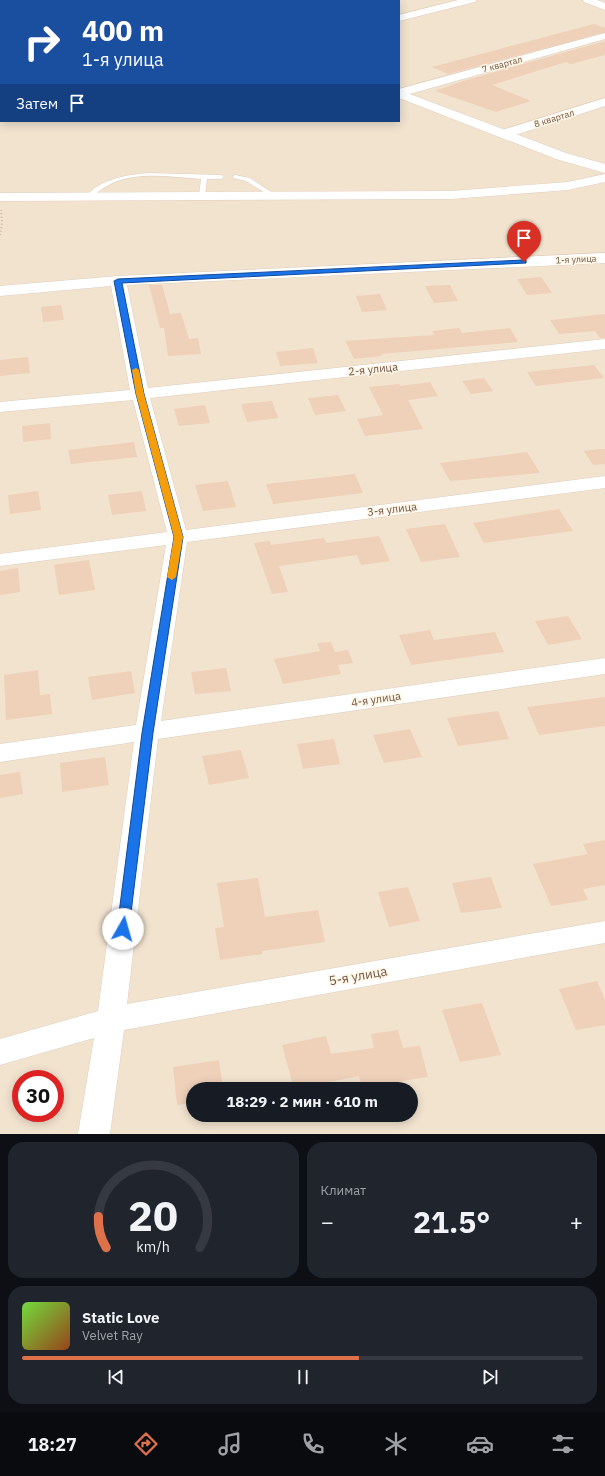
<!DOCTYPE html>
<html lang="ru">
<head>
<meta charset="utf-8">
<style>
	:root { --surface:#171b24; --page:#20242c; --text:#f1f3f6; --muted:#9ea1a6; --line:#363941; --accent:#df714a }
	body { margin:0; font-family:"IBM Plex Sans",sans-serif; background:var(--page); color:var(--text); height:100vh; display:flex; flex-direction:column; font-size:15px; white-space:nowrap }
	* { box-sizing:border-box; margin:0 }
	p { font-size:13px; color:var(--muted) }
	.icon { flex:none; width:22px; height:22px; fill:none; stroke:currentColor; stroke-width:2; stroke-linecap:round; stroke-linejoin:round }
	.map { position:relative; height:1134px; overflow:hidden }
	.panel { display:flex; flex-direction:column; gap:8px; padding:8px; background:#0d0f14; flex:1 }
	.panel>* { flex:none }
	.top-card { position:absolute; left:0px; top:0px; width:400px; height:122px; box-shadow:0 2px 10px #0003; background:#1a4fa0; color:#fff; overflow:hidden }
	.speed { position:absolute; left:12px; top:1070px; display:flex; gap:8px; font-size:20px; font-weight:700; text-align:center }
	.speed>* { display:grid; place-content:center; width:52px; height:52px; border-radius:50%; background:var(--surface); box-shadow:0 2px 10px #0003; line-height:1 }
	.speed .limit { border:6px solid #d22; background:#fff; color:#111 }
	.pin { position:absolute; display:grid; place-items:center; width:34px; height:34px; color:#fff; margin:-41px -17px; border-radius:50% 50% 50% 0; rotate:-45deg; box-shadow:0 0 4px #0007 }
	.pin .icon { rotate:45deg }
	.me { position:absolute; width:44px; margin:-22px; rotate:7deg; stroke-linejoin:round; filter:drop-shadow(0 0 3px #0008) }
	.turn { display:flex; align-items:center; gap:14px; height:84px; padding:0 16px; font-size:18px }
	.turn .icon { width:52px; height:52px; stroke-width:2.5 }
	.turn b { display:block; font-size:28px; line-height:34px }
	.then { display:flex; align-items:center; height:38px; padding:0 16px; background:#0003; gap:8px; font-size:15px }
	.big { font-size:30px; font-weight:700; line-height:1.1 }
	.panel .card { flex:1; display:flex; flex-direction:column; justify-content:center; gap:6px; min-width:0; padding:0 14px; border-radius:16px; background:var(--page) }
	.panel .dial { align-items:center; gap:0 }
	.dial svg { height:104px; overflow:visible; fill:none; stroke:var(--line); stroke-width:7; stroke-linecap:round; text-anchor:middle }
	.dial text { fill:var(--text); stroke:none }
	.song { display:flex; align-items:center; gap:12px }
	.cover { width:48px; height:48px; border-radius:6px; background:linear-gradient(135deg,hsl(100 70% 55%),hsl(20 70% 35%)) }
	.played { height:4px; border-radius:2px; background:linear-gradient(90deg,var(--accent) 60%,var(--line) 60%) }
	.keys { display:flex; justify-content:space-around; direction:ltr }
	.heat { display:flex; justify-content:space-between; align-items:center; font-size:22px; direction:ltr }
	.panel .tiles { flex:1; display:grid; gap:8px; grid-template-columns:1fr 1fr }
	.card:last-child { grid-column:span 2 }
	.trip { position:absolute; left:186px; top:1082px; width:232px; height:40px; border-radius:20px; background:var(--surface); box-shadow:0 2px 10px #0003; font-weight:700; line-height:40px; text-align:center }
	.dock { display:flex; height:64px; justify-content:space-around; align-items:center; background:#090b0e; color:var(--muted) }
	.dock .icon { width:28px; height:28px }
	.dock .selected { color:var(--accent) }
	.dock b { font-size:18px; color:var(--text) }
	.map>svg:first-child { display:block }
	.residential { fill:#f2e3cf; fill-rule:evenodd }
	.building { fill:#efd0b9 }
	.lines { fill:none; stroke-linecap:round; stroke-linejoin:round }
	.service-casing { stroke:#decebd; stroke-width:1 }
	.minor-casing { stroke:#decebd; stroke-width:1 }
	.tertiary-casing { stroke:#decebd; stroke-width:1 }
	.secondary-casing { stroke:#e3cfbb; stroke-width:1 }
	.path { stroke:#d3b49d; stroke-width:2; stroke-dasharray:1 2.5; stroke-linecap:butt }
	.service { fill:#fff; fill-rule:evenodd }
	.minor { fill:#fff; fill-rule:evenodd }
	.tertiary { fill:#fff; fill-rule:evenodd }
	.secondary { fill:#fff; fill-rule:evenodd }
	.route { fill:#1a73e8; stroke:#114b97 }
	.slow { fill:#f59e0b }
	.labels { text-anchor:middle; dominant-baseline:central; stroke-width:3; stroke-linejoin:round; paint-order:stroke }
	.far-street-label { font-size:9px; fill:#705849; stroke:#fef5e5 }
	.street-label { font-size:11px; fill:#705849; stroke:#fef5e5 }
	.near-street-label { font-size:13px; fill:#705849; stroke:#fef5e5 }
</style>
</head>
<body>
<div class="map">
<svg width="605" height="1134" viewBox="0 0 605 1134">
	<rect width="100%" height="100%" fill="#fbf1e0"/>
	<path class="residential" d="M0 0H605V1134H0ZM1 1H399V121H1ZM21 1079H55V1113H21ZM193 1089H411V1115H193Z"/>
	<g class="building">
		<path d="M594 24 605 28V32L448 74 432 67Z"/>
		<path d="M605 41V55L571 64 566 62 492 85 531 101 496 112 435 91 463 81Z"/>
		<path d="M541 277 552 293 527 295 517 279Z"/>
		<path d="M149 285H162L170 314 181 313 189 339 198 338 201 354 168 356 164 328H160Z"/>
		<path d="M450 285 458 301 434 303 425 286Z"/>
		<path d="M380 294 387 310 362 312 356 296Z"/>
		<path d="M61 305 64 320 43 322 41 307Z"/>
		<path d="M605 314V338H600L595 331 559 334 550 320Z"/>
		<path d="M459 328 462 333 510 328 518 342 381 354 382 356 354 359 345 341 434 335 432 331Z"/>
		<path d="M313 348 318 363 280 366 276 352Z"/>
		<path d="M28 357 30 373 0 376V360Z"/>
		<path d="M594 365 604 378 536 386 527 372Z"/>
		<path d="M484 378 493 391 471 394 462 381Z"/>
		<path d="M430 382 438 396 408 400 423 429 365 436 357 419 383 415 369 387 399 384 400 386Z"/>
		<path d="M338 395 346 411 315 415 308 398Z"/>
		<path d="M272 401 278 418 247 422 241 404Z"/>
		<path d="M205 405 210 423 179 426 174 409Z"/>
		<path d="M50 423 51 439 23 442 22 426Z"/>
		<path d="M134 442 137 457 71 464 68 450Z"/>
		<path d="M600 449H605V464L593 465 584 451Z"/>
		<path d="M527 452 540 473 450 481 440 463Z"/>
		<path d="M355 474 363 493 273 504 266 484Z"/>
		<path d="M228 481 236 507 203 511 195 485Z"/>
		<path d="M38 491 41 510 10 514 8 495Z"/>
		<path d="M142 491 146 511 112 515 108 495Z"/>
		<path d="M559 509 573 531 484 543 473 523Z"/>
		<path d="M445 524 460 557 421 562 406 529Z"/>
		<path d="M379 536 390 561 361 565 357 555 279 566 288 592 272 594 254 543 270 541 271 545 324 538 326 543Z"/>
		<path d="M89 560 95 590 59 595 54 565Z"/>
		<path d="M18 568 20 592 0 595V571Z"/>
		<path d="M568 616 582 639 548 645 535 621Z"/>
		<path d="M430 630 434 640 495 632 504 652 411 665 399 635Z"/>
		<path d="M331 642 335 652 348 650 353 663 338 665 341 674 283 684 274 659 320 651 317 643Z"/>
		<path d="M226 668 231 691 195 694 191 672Z"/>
		<path d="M38 670 40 695 50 694 52 714 6 720 4 675Z"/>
		<path d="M131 671 135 693 92 700 88 677Z"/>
		<path d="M605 697V726L539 735 527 707Z"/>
		<path d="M498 711 509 739 458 746 447 718Z"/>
		<path d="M410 729 422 757 384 763 373 735Z"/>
		<path d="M334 739 340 764 303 769 297 744Z"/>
		<path d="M241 750 249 778 209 785 202 756Z"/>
		<path d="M105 757 109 785 62 792 60 763Z"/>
		<path d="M20 772 23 794 0 798V775Z"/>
		<path d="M605 840V885L583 889 588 900 551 906 533 864 588 854 583 844Z"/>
		<path d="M491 877 502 908 461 913 452 883Z"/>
		<path d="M258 878 265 917 318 910 325 942 262 951V954L220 960 215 928 224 927 217 883Z"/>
		<path d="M408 887 420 921 389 927 378 892Z"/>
		<path d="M597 981 605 1000V1025L576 1030 559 989Z"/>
		<path d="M482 1003 501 1055 460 1062 442 1010Z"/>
		<path d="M398 1030 403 1048 420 1046 428 1077 362 1087 359 1076 294 1089 282 1045 326 1036 331 1054 374 1048 371 1034Z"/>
		<path d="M219 1060 223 1089H193V1103L177 1105 173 1067Z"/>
	</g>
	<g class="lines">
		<g class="service-casing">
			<g id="service">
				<path d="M7 0H14L6 1Z"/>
				<rect x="123" y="0" width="6" height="1"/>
				<rect x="0" y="4" width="1" height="4"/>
				<path d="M148 173 221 175 224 177 221 179H207L205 196 202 198 199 196 201 179C170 177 133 170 105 187 100 190 95 194 90 198L85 197C101 179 125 175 148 173Z"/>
				<path d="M235 175 250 178 277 196 272 197 246 181 233 178V176Z"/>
			</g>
		</g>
		<g class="minor-casing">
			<g id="minor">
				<path d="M347 0H361L347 1Z"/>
				<path d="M458 0H476L475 2 399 21V15Z"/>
				<path d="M583 0H597L605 3V10L584 2Z"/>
				<path d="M605 33V39L399 97V89Z"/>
				<path d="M605 98V106L509 137H499L497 134 499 131Z"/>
				<path d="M605 253V263L127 285 148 388 605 339V349L150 398 186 530 605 476V488L187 542 161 721 605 658V674L158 739 127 1004 605 921V943L124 1030 110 1134H78L94 1038 0 1065V1039L98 1011 134 742 0 762V744L136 725 166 545 0 566V554L167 532 133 400 0 412V402L130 390 111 286 0 296V286L118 276Z"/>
			</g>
		</g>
		<g class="tertiary-casing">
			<g id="tertiary">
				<path d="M150 0H163L164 1H151Z"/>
				<path d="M399 90 566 153 605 164V173L556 159 399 98Z"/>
			</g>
		</g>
		<g class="secondary-casing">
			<path id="secondary" d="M605 174V182L568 190 451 199 0 201V193L451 191 568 182Z"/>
		</g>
		<path class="path" d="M0 235 2 223 1 210"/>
		<use href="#service" class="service"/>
		<use href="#minor" class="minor"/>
		<use href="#tertiary" class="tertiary"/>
		<use href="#secondary" class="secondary"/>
	</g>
	<path class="route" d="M524 260H526V263L122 283 144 394 183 537 153 733 129 929 127 932 123 934 118 932 117 929 142 733 174 537 136 394 114 281 118 279Z"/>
	<path class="slow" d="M136 368 139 370 144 394 183 537 176 577 172 580 167 577 174 537 136 394 132 370Z"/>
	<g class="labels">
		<g class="far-street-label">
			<text transform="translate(502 64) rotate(-15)">7 квартал</text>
			<text transform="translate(554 118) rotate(-17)">8 квартал</text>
			<text transform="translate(576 259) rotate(-3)">1-я улица</text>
		</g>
		<g class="street-label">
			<text transform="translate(373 369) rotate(-6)">2-я улица</text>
			<text transform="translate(392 509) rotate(-7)">3-я улица</text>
			<text transform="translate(376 699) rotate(-8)">4-я улица</text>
		</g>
		<g class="near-street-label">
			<text transform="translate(358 976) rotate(-10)">5-я улица</text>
		</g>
	</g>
</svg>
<div class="speed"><div class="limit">30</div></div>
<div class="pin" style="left:524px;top:262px;background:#d93025"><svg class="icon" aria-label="arrive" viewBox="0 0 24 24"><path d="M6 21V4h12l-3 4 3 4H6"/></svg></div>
<svg class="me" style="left:123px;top:929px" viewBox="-20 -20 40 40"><circle r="19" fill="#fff"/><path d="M0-13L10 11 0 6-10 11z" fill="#1a73e8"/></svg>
<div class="trip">18:29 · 2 мин · 610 m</div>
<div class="top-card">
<div class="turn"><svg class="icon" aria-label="right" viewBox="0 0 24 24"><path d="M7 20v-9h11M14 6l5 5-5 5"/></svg><div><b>400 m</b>1-я улица</div></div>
<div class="then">Затем<svg class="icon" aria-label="arrive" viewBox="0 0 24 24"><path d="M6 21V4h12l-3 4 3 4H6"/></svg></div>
</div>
</div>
<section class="panel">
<div class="tiles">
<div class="card dial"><svg viewBox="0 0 100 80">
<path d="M14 69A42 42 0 1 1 86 69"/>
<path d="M14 69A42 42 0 0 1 8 45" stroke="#df714a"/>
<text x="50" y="56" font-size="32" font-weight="700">20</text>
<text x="50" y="72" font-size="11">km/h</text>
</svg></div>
<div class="card"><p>Климат</p>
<div class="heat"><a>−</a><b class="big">21.5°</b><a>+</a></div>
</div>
<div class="card">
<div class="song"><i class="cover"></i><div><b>Static Love</b><p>Velvet Ray</p></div></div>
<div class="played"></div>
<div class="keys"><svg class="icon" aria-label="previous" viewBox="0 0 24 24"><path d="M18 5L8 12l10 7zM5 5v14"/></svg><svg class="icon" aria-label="pause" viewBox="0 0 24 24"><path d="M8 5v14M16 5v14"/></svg><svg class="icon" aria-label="next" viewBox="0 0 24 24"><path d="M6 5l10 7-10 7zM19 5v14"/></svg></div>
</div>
</div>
</section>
<nav class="dock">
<b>18:27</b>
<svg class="icon selected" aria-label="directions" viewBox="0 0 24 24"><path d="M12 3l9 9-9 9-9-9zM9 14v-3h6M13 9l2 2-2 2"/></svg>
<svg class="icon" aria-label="music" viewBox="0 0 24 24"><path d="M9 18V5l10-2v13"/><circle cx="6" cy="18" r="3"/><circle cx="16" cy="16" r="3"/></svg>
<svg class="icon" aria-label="phone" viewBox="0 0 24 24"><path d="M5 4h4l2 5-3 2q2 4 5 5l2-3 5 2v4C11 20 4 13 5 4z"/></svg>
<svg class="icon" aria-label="climate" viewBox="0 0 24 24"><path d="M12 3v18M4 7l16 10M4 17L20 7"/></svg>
<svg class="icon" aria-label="car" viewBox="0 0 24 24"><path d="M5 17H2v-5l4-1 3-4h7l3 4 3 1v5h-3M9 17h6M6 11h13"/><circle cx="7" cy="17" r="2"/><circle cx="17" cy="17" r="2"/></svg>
<svg class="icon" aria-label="filters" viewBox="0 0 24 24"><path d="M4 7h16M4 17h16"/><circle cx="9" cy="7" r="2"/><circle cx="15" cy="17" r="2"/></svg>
</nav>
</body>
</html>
